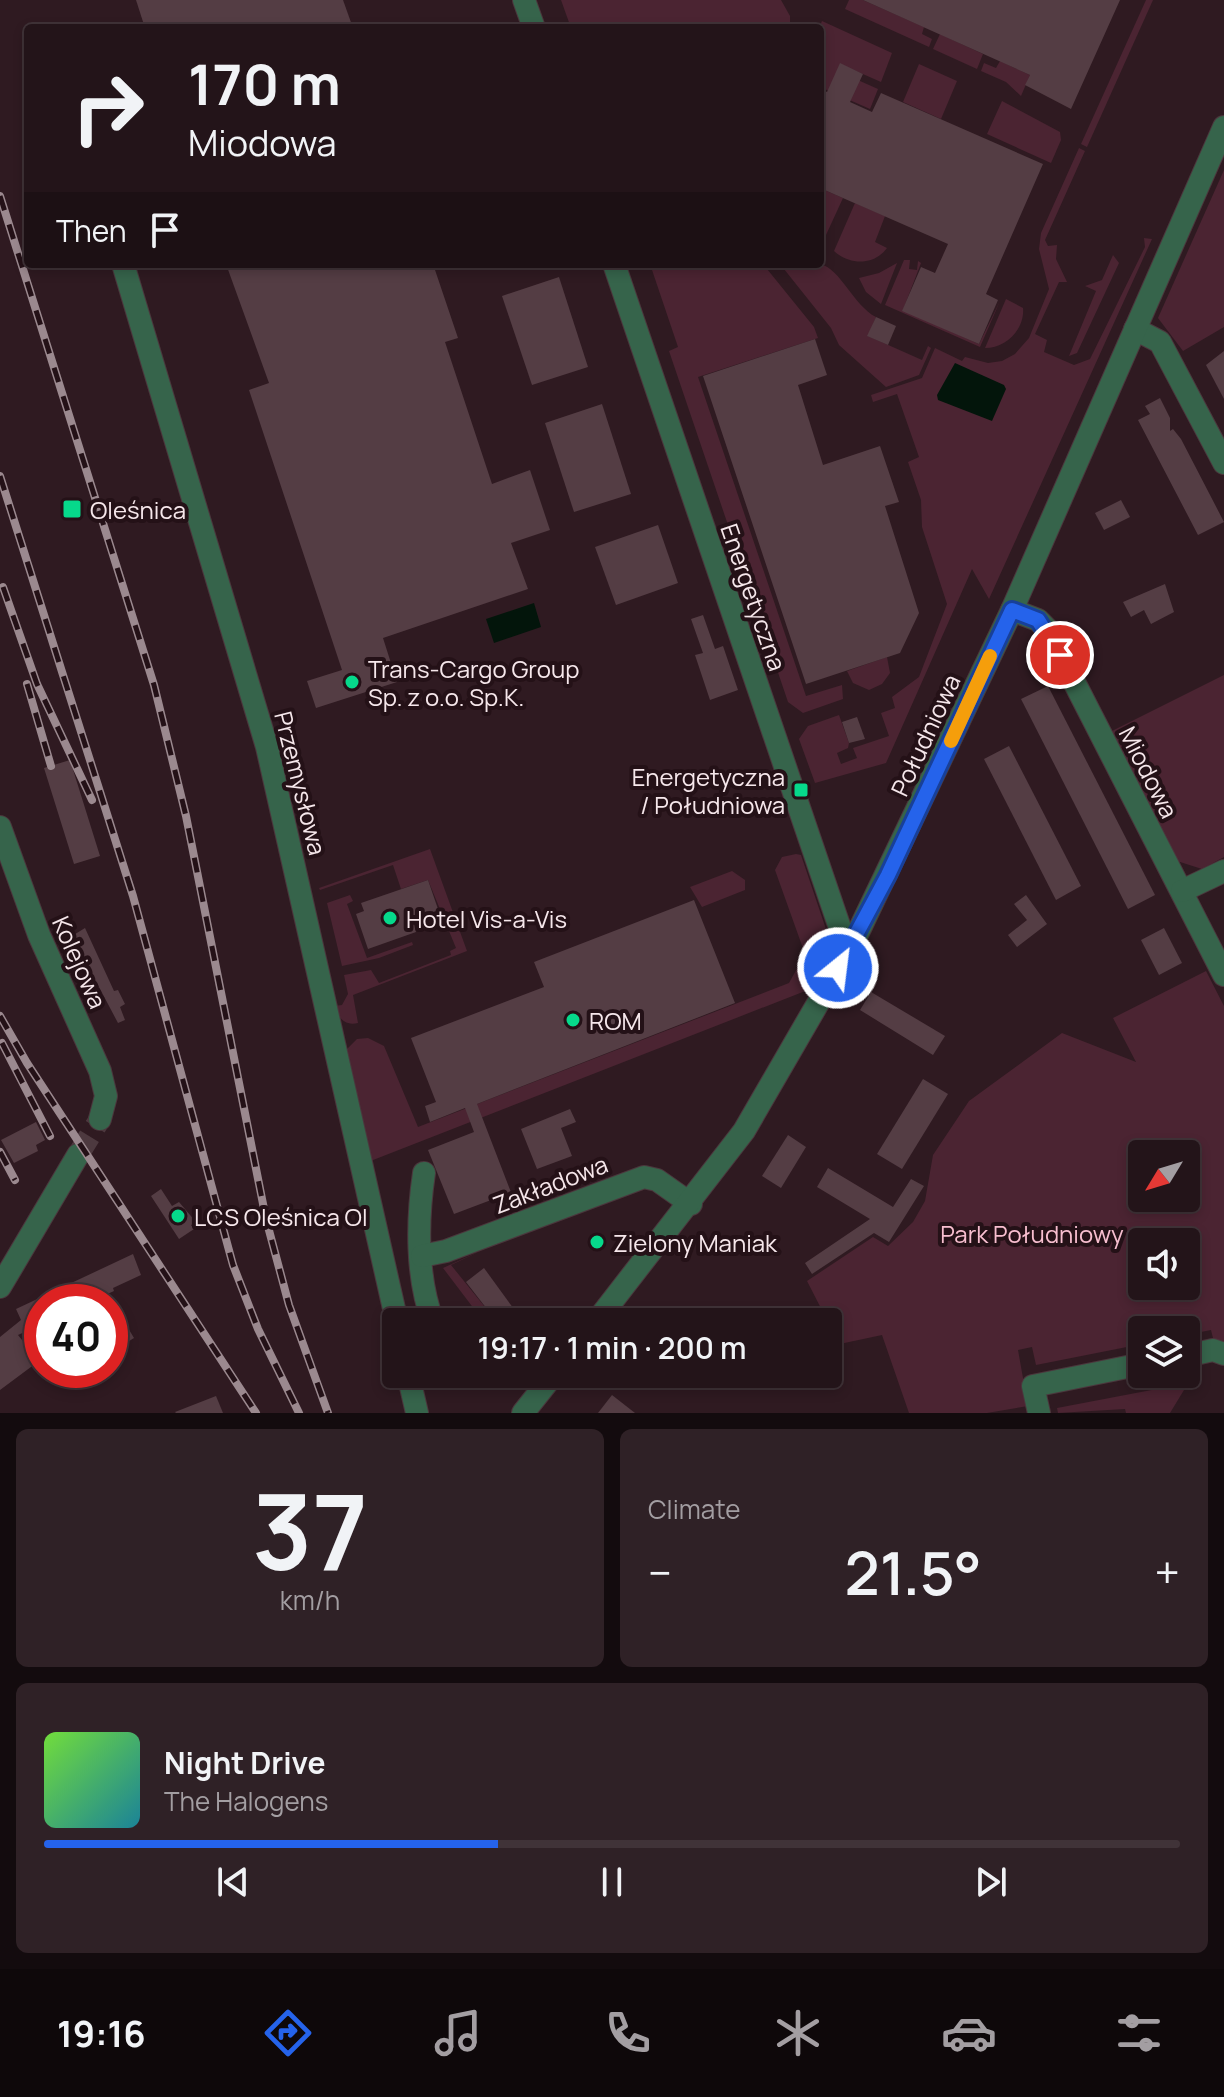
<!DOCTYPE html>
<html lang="en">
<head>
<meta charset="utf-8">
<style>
	:root { --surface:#231419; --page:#2f2126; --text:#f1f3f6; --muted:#a39ea2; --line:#403338; --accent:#2563eb }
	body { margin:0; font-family:Manrope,sans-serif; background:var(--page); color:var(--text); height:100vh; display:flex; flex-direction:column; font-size:30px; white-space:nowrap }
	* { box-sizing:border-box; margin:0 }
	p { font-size:26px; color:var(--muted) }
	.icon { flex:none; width:44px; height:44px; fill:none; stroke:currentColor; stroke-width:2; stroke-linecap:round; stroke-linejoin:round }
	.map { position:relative; height:1413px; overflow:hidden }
	.drawer { display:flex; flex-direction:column; gap:16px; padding:16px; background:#130b0e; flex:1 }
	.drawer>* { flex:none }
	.guide { position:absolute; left:24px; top:24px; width:800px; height:244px; border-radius:8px; box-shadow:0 4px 12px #0003,0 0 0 2px var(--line); background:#231419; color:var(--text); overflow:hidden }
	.needle { width:52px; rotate:232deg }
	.fabs { position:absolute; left:1128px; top:1140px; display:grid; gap:16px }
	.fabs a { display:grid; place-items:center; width:72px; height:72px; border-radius:8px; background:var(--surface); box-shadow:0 4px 12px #0003,0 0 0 2px var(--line); font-size:40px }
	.speed { position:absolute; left:24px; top:1284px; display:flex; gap:16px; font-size:40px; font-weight:700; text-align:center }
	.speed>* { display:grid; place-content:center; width:104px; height:104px; border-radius:50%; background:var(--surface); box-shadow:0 4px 12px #0003,0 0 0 2px var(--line); line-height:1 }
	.speed .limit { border:12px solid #d22; background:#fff; color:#111 }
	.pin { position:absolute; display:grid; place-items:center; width:68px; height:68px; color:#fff; margin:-34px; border:4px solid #fff; border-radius:50%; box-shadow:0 2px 8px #0007 }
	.me { position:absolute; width:88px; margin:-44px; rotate:29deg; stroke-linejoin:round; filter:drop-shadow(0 0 6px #0008) }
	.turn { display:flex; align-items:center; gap:28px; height:168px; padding:0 32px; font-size:36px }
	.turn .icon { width:104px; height:104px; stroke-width:2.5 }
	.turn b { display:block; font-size:56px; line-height:68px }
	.then { display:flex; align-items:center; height:76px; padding:0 32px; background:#0003; gap:16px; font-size:30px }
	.big { font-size:60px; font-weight:600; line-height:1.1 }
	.drawer .card { flex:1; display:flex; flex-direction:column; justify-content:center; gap:12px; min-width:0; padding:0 28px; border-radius:12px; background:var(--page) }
	.drawer .dial { align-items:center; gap:0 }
	.dial b { font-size:104px; line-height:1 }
	.song { display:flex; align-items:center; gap:24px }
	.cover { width:96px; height:96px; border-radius:12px; background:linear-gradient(135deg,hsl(100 70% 55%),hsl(190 70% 35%)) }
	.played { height:8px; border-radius:4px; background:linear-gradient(90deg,var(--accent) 40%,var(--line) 40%) }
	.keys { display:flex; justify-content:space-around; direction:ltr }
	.heat { display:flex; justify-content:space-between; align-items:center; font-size:44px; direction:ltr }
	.drawer .tiles { flex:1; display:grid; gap:16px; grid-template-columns:1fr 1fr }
	.card:last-child { grid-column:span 2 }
	.trip { position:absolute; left:382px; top:1308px; width:460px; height:80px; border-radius:8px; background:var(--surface); box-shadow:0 4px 12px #0003,0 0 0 2px var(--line); font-weight:600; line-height:80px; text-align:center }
	.menu { display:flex; height:128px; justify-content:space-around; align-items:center; background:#0e080a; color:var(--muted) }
	.menu .icon { width:56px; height:56px }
	.menu .on { color:var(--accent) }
	.menu b { font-size:36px; color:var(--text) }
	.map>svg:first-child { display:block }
	.green { fill:#4b2432; fill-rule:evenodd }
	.water { fill:#03150b }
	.building { fill:#543d44 }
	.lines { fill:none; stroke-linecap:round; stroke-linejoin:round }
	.minor-tunnel { stroke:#4d393f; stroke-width:22; stroke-dasharray:22 11; stroke-linecap:butt }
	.minor-casing { stroke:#4b373d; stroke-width:24 }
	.minor { stroke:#36644b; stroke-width:22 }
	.rail-casing { stroke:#9b898f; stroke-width:8 }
	.rail { stroke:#241117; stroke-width:5; stroke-dasharray:15; stroke-linecap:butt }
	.route-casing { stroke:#184099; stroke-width:20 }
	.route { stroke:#2563eb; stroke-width:14 }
	.slow { stroke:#f59e0b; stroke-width:14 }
	.poi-dot { fill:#06d98b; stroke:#241117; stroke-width:3 }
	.labels { text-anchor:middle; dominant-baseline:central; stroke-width:8; stroke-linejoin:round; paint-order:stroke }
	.poi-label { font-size:24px; fill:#f6e7eb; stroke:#241117; text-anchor:start }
	.street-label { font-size:24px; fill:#f6e7eb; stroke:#241117 }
	.park-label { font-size:24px; fill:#f7becf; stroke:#241117 }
</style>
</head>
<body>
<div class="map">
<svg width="1224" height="1413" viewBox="0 0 1224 1413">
	<rect width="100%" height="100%" fill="#2f1a21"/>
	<g class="green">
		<path d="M561 0H781L790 16V28H571Z"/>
		<path d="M849 0H863L924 27 922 34 932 39 929 47 845 9Z"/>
		<path d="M1146 0H1153L1087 147 1081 144Z"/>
		<path d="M822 21 892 53 881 82 840 64 860 81 878 89 870 109 820 87 819 28Z"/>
		<path d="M940 34 983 54 977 69 933 49Z"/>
		<path d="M1000 61 1030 75 1021 96 1006 82 981 71 984 63 996 68Z"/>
		<path d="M919 64 957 81 941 119 903 102Z"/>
		<path d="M1002 101 1060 132 1061 140 1051 163 987 134Z"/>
		<path d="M1079 148 1085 151 1045 240 1048 246 1057 245 1056 259 1067 282H1059L1035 334 1047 340 1044 352 1074 365 1090 359 1145 247 1144 238 1152 239 989 599 972 569 886 763 815 783 799 739 808 726 839 715 849 743 848 748 837 753 841 764 857 758 853 748 889 736 881 713 895 708 892 697 919 677 947 604 922 527 921 500 908 462 919 457 897 394 873 402 871 395 922 378 935 348 962 361 965 357 988 363 1002 361 1015 354 1029 338 1049 289 1039 249 1041 233Z"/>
		<path d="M1224 170V327L1183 351 1158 318Z"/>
		<path d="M820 188 843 198 820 248Z"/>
		<path d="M855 203 885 216 875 242 887 248C874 266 849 265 834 251Z"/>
		<path d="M1113 255 1119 263 1077 353 1069 356 1096 291 1085 286 1102 280Z"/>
		<path d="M904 260H910L909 269 917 270 918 261 921 263 903 310 979 344 1000 301 980 347 885 305Z"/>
		<path d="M897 263 881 304 866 292 859 278 879 273Z"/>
		<path d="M650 264H763L814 327 818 338 698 377 806 696 842 685 843 699 803 713 788 702 669 351 678 347Z"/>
		<path d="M780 264C792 264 808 261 820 264 840 268 854 306 876 317L868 336 922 360 928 346 931 348 919 375 886 387 839 345 831 328Z"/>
		<path d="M1006 299 1023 308C1025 329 1006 348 985 348Z"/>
		<path d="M887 657 890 673 882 684 869 690 853 683 847 671Z"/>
		<path d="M1224 675V857L1202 869 1177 861 1112 731Z"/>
		<path d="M430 849 467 951 353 995 358 1023C344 1026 339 1018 334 1006L342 1005 348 994 344 975 371 970 379 983 451 955 450 951 456 948 428 880 401 889 393 865 320 890 319 888Z"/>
		<path d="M796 854 801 855 831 944V960L818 986 368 1162 346 1050 357 1039 368 1038 384 1046 418 1127 789 983 805 954 775 870 782 857Z"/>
		<path d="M732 871 745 880V890L702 907 690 887Z"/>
		<path d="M350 895 353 901 347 904 367 958 412 942 413 945 379 958 342 966 327 903Z"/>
		<path d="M1206 971 1224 1006V1346L1214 1342 1211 1330 1186 1335V1330H1142V1344L1036 1365 1032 1347 1018 1350 1028 1406 987 1413H909L882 1335 835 1345 828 1322 807 1281 873 1237 888 1246 913 1222 925 1201 933 1155 969 1101 1062 1033 1136 1062 1113 1018ZM1142 1154H1186V1198H1142ZM1142 1242H1186V1286H1142Z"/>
		<path d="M487 1248 451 1265 497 1322H484L443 1268Z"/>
		<path d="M1183 1384 1184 1390 1170 1413H1126L1125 1409 1058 1413 1057 1408Z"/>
	</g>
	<g class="water">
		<path d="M955 363 1004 385 1006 389 992 421 938 400 937 395Z"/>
		<path d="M534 603 541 627 494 643 486 619Z"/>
	</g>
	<g class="building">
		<path d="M136 0H343L353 28H145Z"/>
		<path d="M863 0H1120L1071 109 1025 85 1030 75Z"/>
		<path d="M840 63 863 74 850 102 872 112 881 93 1043 164 986 294 998 300 979 344 902 311 921 267 935 273 948 244 820 188V89L827 92Z"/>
		<path d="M226 264H433L458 338 445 342 492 484 530 470 550 530 511 543 528 589 383 638 397 682 316 708 307 681 342 670 249 390 269 383Z"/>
		<path d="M559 277 588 367 532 385 502 296Z"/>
		<path d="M876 317 896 326 888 345 867 336Z"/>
		<path d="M815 339 827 375 798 385 823 465 880 446 899 502 885 506 919 613 900 653 806 684 703 376Z"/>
		<path d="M1224 351V399L1206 365Z"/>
		<path d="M1160 398 1170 418V431L1173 429 1181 439 1224 522 1198 535 1138 420 1150 414 1145 406Z"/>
		<path d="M602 404 631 494 574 512 545 423Z"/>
		<path d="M1121 500 1130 517 1104 530 1095 513Z"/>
		<path d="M658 525 678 583 616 605 595 547Z"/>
		<path d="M1165 584 1174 612 1151 624 1144 610 1131 617 1123 602Z"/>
		<path d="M703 615 715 649 723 646 738 690 710 700 695 655 703 653 691 619Z"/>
		<path d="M1048 686 1155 895 1128 909 1021 699Z"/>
		<path d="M857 717 865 739 849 743 842 722Z"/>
		<path d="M1009 746 1081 886 1056 900 984 759Z"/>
		<path d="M70 760 100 856 74 864 44 768Z"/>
		<path d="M428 880 439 912 413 921 416 932 368 949 356 914 364 911 361 903Z"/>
		<path d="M1026 895 1047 924 1017 947 1008 935 1027 920 1014 904Z"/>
		<path d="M694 900 735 1003 477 1104 517 1208 505 1212 499 1197 454 1214 428 1150 474 1132 465 1108 430 1122 425 1106 436 1102 411 1038 544 987 534 962Z"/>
		<path d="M85 928 114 991 118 990 125 1004 120 1007 125 1020 118 1023 72 936Z"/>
		<path d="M1164 928 1182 963 1159 975 1141 940Z"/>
		<path d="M871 992 945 1036 933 1055 860 1010Z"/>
		<path d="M923 1079 948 1094 902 1169 877 1154Z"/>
		<path d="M570 1109 576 1122 561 1128 572 1156 537 1169 521 1129Z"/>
		<path d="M36 1122 45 1140 36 1145 38 1151 14 1163 1 1140Z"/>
		<path d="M788 1135 806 1147 781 1188 762 1176Z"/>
		<path d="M828 1168 893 1207 911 1179 924 1186 889 1242 874 1233 812 1274 805 1263 870 1219 817 1187Z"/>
		<path d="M161 1189 172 1206 179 1202 196 1222 191 1225 194 1229 179 1239 151 1196Z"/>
		<path d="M133 1254 141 1275 113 1288 114 1291 90 1302H42V1324L18 1335 39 1361 0 1390V1337L21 1320 16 1309Z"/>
		<path d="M484 1268 516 1312 502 1322H497L466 1282Z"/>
		<path d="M125 1323 134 1338 110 1353V1332Z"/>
		<path d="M612 1395 635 1413H598Z"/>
		<path d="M216 1396 223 1413H176L175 1412Z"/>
	</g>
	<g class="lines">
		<path class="minor-tunnel" d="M78 1155 100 1119"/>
		<g class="minor-casing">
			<g id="minor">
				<path d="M524 0 534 28"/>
				<path d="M123 264 267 747 397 1322"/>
				<path d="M614 264 841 931 854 941"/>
				<path d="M1135 329 1160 342 1224 463"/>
				<path d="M1012 610 1038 620 1047 629 1224 975"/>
				<path d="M0 827 39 935 100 1071 106 1096 100 1119"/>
				<path d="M1182 891 1224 871"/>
				<path d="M424 1173C417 1220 416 1277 433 1322"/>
				<path d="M422 1256 446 1251 644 1177 657 1180 691 1204"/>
				<path d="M0 1287 78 1155"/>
				<path d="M596 1322 744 1131 854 941 1012 610 1224 127"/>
				<path d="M1186 1356 1213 1350 1224 1354"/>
				<path d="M408 1374 417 1413"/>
				<path d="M452 1374 453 1375"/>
				<path d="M523 1413 554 1374"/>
				<path d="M1039 1413 1033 1386 1142 1364"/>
			</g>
		</g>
		<use href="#minor" class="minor"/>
		<g class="rail-casing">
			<g id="rail">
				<path d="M0 196 154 685 186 816 266 1219 289 1305 328 1413"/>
				<path d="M0 476 133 896 233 1265 258 1329 299 1413"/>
				<path d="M3 587 37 684 92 800"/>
				<path d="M27 684 51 766"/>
				<path d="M0 1016 27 1063 256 1413"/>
				<path d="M2 1043 50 1136"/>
				<path d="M0 1152 15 1180"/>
			</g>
		</g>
		<use href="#rail" class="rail"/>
	</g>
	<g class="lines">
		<g class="route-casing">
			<path id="route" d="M838 968 888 875 1012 610 1038 620 1060 655"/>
		</g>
		<use href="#route" class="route"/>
		<path class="slow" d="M951 741 990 656"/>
	</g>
	<g class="poi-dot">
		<rect x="62" y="499" width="20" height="20" rx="4"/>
		<circle cx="352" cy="682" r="8"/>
		<rect x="793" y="782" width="16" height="16" rx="4"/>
		<circle cx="390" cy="918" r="8"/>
		<circle cx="573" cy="1020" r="8"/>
		<circle cx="178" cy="1216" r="8"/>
		<circle cx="597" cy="1242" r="8"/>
	</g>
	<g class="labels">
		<g class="poi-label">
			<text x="90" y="509">Oleśnica</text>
			<text x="368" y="668">Trans-Cargo Group<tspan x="368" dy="28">Sp. z o.o. Sp.K.</tspan></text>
			<text x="785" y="776" text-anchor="end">Energetyczna<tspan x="785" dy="28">/ Południowa</tspan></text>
			<text x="406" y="918">Hotel Vis-a-Vis</text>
			<text x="589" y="1020">ROM</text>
			<text x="194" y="1216">LCS Oleśnica Ol</text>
			<text x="613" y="1242">Zielony Maniak</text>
		</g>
		<g class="street-label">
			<text transform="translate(754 597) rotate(71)">Energetyczna</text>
			<text transform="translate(925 735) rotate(-65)">Południowa</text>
			<text transform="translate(1149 772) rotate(63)">Miodowa</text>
			<text transform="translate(301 783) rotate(76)">Przemysłowa</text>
			<text transform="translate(80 962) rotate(66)">Kolejowa</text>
			<text transform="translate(550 1184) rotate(-21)">Zakładowa</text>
		</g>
		<g class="park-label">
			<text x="1032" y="1233">Park Południowy</text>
		</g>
	</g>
</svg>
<div class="fabs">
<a><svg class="needle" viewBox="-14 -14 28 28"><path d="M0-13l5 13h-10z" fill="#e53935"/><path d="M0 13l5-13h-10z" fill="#a39ea2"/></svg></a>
<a><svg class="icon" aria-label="sound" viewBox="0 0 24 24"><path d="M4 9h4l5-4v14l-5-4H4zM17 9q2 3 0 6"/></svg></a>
<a><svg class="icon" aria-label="layers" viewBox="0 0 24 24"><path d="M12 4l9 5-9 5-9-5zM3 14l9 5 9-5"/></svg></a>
</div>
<div class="speed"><div class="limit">40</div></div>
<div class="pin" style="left:1060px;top:655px;background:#d93025"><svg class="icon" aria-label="arrive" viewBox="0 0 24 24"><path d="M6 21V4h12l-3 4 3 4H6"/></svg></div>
<svg class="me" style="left:838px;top:968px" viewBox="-20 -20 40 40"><circle r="17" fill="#2563eb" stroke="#fff" stroke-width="3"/><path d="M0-11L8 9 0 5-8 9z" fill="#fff"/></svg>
<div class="trip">19:17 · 1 min · 200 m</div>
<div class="guide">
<div class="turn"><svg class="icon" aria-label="right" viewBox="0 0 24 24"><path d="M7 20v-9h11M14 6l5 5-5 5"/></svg><div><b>170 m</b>Miodowa</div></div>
<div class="then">Then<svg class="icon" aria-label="arrive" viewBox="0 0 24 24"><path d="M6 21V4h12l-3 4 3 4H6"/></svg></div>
</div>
</div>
<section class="drawer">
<div class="tiles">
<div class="card dial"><b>37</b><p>km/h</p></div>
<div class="card"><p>Climate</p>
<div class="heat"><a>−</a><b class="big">21.5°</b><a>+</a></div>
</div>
<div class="card">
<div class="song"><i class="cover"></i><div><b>Night Drive</b><p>The Halogens</p></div></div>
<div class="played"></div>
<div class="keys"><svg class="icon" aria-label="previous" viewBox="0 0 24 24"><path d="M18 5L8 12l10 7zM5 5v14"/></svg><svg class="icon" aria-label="pause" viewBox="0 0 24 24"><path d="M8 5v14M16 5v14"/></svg><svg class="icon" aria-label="next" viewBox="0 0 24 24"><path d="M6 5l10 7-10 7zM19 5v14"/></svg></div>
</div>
</div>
</section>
<nav class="menu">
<b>19:16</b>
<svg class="icon on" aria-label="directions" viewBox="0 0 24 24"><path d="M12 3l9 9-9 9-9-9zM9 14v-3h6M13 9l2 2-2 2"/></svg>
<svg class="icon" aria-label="music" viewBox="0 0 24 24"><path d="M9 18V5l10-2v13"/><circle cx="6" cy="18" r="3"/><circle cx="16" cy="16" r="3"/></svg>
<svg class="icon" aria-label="phone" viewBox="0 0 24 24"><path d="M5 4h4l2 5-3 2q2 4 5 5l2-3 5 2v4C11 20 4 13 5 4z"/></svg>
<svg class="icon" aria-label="climate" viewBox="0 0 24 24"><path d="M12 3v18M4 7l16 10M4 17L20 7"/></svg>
<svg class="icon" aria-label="car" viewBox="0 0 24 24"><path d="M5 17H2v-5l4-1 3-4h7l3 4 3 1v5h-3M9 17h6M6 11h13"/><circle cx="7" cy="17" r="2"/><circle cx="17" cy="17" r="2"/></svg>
<svg class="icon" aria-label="filters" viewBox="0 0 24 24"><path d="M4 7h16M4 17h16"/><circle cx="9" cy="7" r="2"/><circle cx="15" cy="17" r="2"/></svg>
</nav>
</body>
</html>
